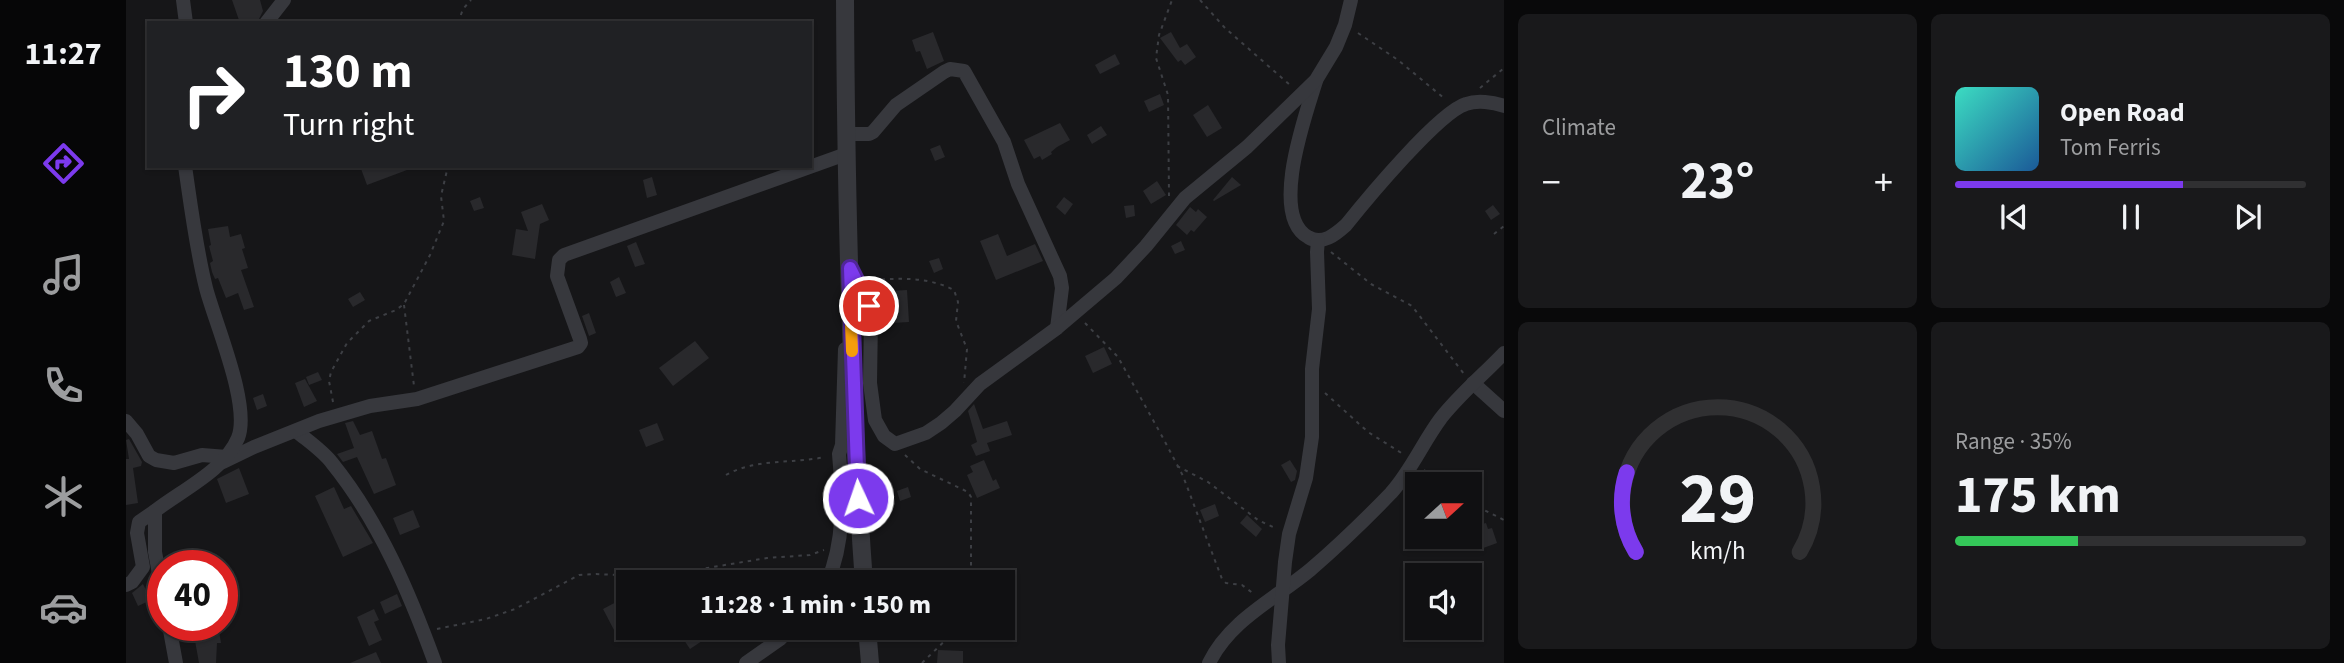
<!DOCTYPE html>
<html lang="en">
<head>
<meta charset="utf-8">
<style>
	:root { --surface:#101012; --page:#19191b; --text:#f1f3f6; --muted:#9c9d9f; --line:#303032; --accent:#7c3aed }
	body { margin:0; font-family:"Source Sans 3",sans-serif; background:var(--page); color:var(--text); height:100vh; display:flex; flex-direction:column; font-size:26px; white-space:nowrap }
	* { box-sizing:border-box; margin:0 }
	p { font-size:23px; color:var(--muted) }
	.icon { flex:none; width:38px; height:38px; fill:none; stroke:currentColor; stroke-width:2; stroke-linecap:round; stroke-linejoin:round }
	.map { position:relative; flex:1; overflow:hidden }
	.drawer { display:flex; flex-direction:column; gap:14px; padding:14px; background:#09090a; width:840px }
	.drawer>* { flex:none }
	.top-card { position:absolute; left:21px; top:21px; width:665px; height:147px; border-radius:0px; box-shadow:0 2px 5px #0004,0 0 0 2px var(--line); background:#202124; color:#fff; overflow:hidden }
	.needle { width:46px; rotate:69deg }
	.tools { position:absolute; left:1279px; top:472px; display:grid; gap:14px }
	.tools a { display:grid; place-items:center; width:77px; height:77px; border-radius:0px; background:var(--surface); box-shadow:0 2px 5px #0004,0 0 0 2px var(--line); font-size:35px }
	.speed { position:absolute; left:21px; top:550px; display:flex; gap:14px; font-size:35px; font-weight:700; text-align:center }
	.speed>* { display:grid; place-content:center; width:91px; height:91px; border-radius:50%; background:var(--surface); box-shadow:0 2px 5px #0004,0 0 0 2px var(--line); line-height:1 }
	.speed .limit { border:10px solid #d22; background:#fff; color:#111 }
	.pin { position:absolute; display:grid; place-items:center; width:60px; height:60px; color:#fff; margin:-30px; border:4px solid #fff; border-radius:50%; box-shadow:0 2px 7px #0007 }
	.me { position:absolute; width:77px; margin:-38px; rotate:357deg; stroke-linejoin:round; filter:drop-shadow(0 0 5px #0008) }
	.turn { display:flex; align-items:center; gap:24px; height:147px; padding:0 21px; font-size:32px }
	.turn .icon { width:91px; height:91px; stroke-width:2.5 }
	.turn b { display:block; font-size:49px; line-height:60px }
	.big { font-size:52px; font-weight:700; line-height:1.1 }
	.drawer .card { flex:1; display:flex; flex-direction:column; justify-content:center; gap:10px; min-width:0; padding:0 24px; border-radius:10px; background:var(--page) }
	.drawer .dial { align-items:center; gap:0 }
	.dial svg { height:182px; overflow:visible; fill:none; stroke:var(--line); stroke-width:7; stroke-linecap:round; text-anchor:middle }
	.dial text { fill:var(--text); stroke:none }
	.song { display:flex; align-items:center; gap:21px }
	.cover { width:84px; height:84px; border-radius:10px; background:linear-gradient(135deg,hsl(170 70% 55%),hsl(210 70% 35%)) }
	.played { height:7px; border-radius:4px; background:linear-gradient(90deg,var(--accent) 65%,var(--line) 65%) }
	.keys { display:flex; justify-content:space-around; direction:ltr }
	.heat { display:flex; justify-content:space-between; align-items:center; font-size:38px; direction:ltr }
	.charge { height:10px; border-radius:5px; background:linear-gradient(90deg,#34c759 35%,var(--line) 0) }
	.drawer .tiles { flex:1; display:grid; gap:14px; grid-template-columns:repeat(2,1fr) }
	.trip { position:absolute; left:490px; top:570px; width:399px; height:70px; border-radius:0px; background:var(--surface); box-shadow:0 2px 5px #0004,0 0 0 2px var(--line); font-weight:700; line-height:70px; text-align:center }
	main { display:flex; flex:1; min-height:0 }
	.tab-bar { display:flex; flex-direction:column; width:126px; justify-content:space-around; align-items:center; background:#060607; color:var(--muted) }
	.tab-bar .icon { width:49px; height:49px }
	.tab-bar .active { color:var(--accent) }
	.tab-bar b { font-size:32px; color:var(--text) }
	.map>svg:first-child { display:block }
	.building { fill:#29292c }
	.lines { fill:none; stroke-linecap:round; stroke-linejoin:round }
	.path { stroke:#3d3f44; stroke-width:2; stroke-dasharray:3.5 5; stroke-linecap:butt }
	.minor { stroke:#37383d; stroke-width:14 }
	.tertiary { stroke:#37383d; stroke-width:18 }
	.route-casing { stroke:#51269a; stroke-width:18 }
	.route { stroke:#7c3aed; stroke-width:12 }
	.slow { stroke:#f59e0b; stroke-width:12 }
</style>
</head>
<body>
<main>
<nav class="tab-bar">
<b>11:27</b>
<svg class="icon active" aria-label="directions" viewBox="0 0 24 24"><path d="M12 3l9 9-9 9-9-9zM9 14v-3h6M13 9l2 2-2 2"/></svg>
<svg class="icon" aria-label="music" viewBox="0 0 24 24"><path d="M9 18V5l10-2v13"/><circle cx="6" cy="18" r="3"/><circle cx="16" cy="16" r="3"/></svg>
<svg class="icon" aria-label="phone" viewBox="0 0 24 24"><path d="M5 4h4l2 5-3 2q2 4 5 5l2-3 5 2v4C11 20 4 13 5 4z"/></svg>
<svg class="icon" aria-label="climate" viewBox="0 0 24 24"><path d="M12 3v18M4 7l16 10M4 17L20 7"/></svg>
<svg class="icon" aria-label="car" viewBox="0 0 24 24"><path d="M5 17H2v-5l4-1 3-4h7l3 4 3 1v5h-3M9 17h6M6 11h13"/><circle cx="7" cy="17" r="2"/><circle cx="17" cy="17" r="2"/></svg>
</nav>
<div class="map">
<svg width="1378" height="663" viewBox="0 0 1378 663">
	<rect width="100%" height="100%" fill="#161618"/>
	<g class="building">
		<path d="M106 0H134L137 11 131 23H114Z"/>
		<path d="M807 32 818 61 801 69 794 51 790 52 786 40Z"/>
		<path d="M1045 32 1054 48 1061 44 1070 57 1059 65 1055 60 1052 62 1034 38Z"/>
		<path d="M989 54 994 64 974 74 969 65Z"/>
		<path d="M1034 94 1038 105 1023 112 1018 101Z"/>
		<path d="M1082 105 1096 128 1081 137 1067 115Z"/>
		<path d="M934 123 944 140 931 147 925 152 926 154 916 160 914 156 908 159 898 140Z"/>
		<path d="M975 126 981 135 966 144 961 135Z"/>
		<path d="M814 145 819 157 809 161 804 149Z"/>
		<path d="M234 166H289V167L241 185Z"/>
		<path d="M526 177 531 195 521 198 517 180Z"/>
		<path d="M1106 177 1115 185 1088 201 1087 200Z"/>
		<path d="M1031 181 1040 195 1025 204 1017 191Z"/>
		<path d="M354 197 358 208 348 211 344 201Z"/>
		<path d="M938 197 947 204 939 215 930 207Z"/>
		<path d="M416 204 423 220 414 224 409 259 386 255 390 229 402 231 395 212Z"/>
		<path d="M1008 205 1009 216 1000 218 998 206Z"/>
		<path d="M1367 205 1374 214 1365 220 1359 211Z"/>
		<path d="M1064 207 1070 212 1072 209 1081 217 1068 232 1065 230 1061 235 1050 225Z"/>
		<path d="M102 226 104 237 115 234 119 248 116 249 122 268 115 270 128 307 118 310 112 293 100 298 92 278 89 279 86 272 84 263 87 261 83 246 85 245 82 229Z"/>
		<path d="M872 234 881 256 909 244 917 261 870 280 854 241Z"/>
		<path d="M1055 241 1059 250 1049 254 1045 246Z"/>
		<path d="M510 242 519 264 509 267 501 246Z"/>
		<path d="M813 258 817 269 808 273 803 261Z"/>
		<path d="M493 277 500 293 490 297 484 282Z"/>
		<path d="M781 290 783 322 766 323 765 291Z"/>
		<path d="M234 292 239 300 227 307 222 299Z"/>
		<path d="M463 313 470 333 463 336 456 316Z"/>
		<path d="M569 341 583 358 547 386 533 368Z"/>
		<path d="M978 347 986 364 967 373 959 356Z"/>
		<path d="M192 372 196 380 183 385 180 377Z"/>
		<path d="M179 379 191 401 178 407 169 383Z"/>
		<path d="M137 394 141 406 131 410 127 398Z"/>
		<path d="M848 404 857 429 881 421 886 435 861 443 864 451 850 456 845 445 851 442 842 411Z"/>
		<path d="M227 421 234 435 246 431 256 459 260 458 270 485 248 494 231 457 217 462 211 454 228 448 219 423Z"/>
		<path d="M531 423 538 440 520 447 513 430Z"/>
		<path d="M3 439 16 462 15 466 7 468 12 503 0 505V459H3L0 440Z"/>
		<path d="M858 460 867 481 870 479 874 488 851 498 841 475 847 472 844 466Z"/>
		<path d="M1164 460 1171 471 1169 480 1165 482 1155 465Z"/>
		<path d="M113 468 123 494 100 503 91 479Z"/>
		<path d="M208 487 218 509 225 506 247 543 217 557 189 496Z"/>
		<path d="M782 487 785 497 774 501 771 491Z"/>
		<path d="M1089 504 1093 516 1079 522 1074 510Z"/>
		<path d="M287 510 294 527 274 535 267 518Z"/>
		<path d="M1121 515 1136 529 1130 537 1114 523Z"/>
		<path d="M1360 523 1362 529 1366 528 1371 543 1349 551 1348 547 1345 548 1342 537H1344V527Z"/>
		<path d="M100 568 108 572 97 600 96 577Z"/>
		<path d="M17 584 25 600 12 606 6 593Z"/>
		<path d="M271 594 276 606 259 614 254 602Z"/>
		<path d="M494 600 500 613 495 616 499 625 488 630 477 609Z"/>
		<path d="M248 609 253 620 248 622 256 640 243 646 231 617Z"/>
		<path d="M568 629 576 641 564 649 556 637Z"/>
		<path d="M93 631 95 643H91L90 663H73L68 635Z"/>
		<path d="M812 650 837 651V663H811Z"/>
		<path d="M250 652 255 663H224Z"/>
	</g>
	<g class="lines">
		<g class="path">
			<path d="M1074 0 1099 28 1164 85"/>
			<path d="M332 23 337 9 345 0"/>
			<path d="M1232 33 1272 60 1319 99"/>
			<path d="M1354 88 1378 68"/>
			<path d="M1043 196 1042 95 1030 58 1033 35 1046 0"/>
			<path d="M1368 234 1378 226"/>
			<path d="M1205 252 1245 284 1286 306 1338 374"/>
			<path d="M747 280C774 278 803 277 828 290L832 302 830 321 841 349 838 383"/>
			<path d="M278 305 288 386"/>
			<path d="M959 323 992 357 1037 438 1057 476 1096 579 1100 583 1116 585 1128 594"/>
			<path d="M1199 393 1242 432 1277 454"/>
			<path d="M207 402 203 381 205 372 221 343 243 321 270 310 278 304 304 255 318 221 315 196 322 166"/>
			<path d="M779 455 794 469 842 492 845 497V583"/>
			<path d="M1051 466 1082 482 1132 520 1149 528"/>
			<path d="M1298 470 1316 485"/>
			<path d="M600 475C630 458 666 464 699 457"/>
			<path d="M1344 503 1378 520"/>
			<path d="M311 629 360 619 389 609 453 575 470 574 512 576 551 573 641 558 684 555 698 550"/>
			<path d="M796 663 832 628"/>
		</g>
		<g class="minor">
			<path d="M57 0 60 23"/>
			<path d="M140 23 158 0"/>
			<path d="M1190 81C1180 114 1143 215 1182 237 1196 246 1210 234 1220 225 1240 200 1313 112 1340 104 1351 100 1367 102 1378 106"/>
			<path d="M720 134H743L747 132 770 105 818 72 824 69 838 71 878 142 892 184 934 276 936 288 931 328"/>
			<path d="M725 269 740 296 745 318 744 383 749 420 758 436 769 444 800 433 815 423 829 411 854 384 931 328 990 278 1020 246 1059 198 1121 147 1190 80 1210 47 1219 25 1225 0"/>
			<path d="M1347 383 1378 411"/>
			<path d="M0 421 11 434 23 456 30 460 48 463 76 455 101 457"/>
			<path d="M170 431C182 441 197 451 206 463 253 521 284 594 309 663"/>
			<path d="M97 462 128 447 193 421 244 406 291 399 452 347 455 343 454 339 431 276 433 260 438 255 720 154"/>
			<path d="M701 583C719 541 717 498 713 454L716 445 719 349"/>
			<path d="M0 585 6 582 17 567 11 533 13 522 29 511"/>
			<path d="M37 595 29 552V511C56 490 99 470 112 438 125 405 89 323 80 288 70 248 65 207 59 166"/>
			<path d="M43 625 50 663"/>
			<path d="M620 663 654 639 665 628"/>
			<path d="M1083 663C1104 620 1149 599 1184 570 1212 546 1239 520 1265 493 1285 471 1297 442 1315 418 1334 394 1357 375 1378 353"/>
			<path d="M1153 663 1152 645 1159 562 1163 534 1180 478 1186 437V369L1193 309 1191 252 1192 240"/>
		</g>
		<g class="tertiary">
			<path d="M719 0C720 194 724 389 738 583"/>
			<path d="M741 628 744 663"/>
		</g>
	</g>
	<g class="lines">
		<g class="route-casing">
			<path id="route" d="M732 498 724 268 743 306"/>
		</g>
		<use href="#route" class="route"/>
		<path class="slow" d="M724 296 726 351"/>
	</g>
</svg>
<div class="tools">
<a><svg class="needle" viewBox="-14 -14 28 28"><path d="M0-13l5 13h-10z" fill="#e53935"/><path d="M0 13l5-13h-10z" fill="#9c9d9f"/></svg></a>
<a><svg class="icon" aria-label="sound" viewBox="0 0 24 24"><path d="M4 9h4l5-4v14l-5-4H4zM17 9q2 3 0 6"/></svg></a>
</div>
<div class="speed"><div class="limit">40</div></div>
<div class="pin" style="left:743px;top:306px;background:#d93025"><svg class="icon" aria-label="arrive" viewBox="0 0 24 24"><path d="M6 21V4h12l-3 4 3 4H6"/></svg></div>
<svg class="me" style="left:732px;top:498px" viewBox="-20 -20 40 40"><circle r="17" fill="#7c3aed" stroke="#fff" stroke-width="3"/><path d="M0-11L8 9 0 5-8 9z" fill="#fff"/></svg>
<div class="trip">11:28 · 1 min · 150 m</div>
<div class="top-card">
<div class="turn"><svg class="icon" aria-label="right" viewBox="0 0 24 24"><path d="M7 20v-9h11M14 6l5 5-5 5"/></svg><div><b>130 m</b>Turn right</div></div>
</div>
</div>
<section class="drawer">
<div class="tiles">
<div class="card"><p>Climate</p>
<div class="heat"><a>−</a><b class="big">23°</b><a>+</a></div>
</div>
<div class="card">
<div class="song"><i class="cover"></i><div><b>Open Road</b><p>Tom Ferris</p></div></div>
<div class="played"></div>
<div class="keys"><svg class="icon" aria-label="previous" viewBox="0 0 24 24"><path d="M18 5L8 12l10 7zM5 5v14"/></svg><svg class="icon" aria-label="pause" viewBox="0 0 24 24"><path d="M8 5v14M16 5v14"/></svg><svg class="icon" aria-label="next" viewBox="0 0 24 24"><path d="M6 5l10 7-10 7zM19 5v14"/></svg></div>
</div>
<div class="card dial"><svg viewBox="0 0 100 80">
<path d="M14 69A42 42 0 1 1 86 69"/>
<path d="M14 69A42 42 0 0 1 10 34" stroke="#7c3aed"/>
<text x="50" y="56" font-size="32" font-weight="700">29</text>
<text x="50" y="72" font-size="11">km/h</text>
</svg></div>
<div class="card"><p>Range · 35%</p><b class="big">175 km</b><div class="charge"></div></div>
</div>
</section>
</main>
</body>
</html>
